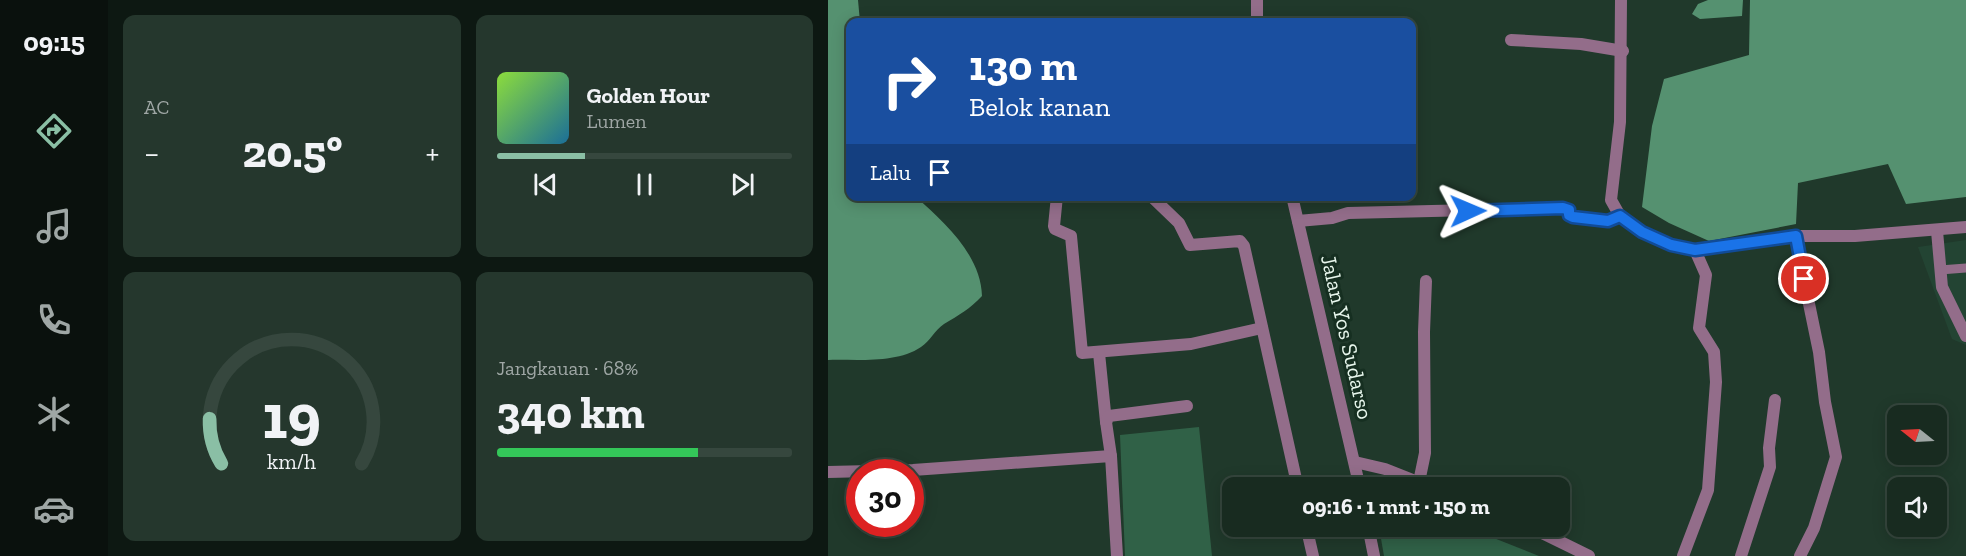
<!DOCTYPE html>
<html lang="id">
<head>
<meta charset="utf-8">
<style>
	:root { --surface:#182b20; --page:#25372d; --text:#f1f3f6; --muted:#9fa7a5; --line:#36473e; --accent:#8abfa5 }
	body { margin:0; font-family:"Zilla Slab",serif; background:var(--page); color:var(--text); height:100vh; display:flex; flex-direction:column; font-size:22px; white-space:nowrap }
	* { box-sizing:border-box; margin:0 }
	p { font-size:20px; color:var(--muted) }
	.icon { flex:none; width:33px; height:33px; fill:none; stroke:currentColor; stroke-width:2; stroke-linecap:round; stroke-linejoin:round }
	.map { position:relative; flex:1; overflow:hidden }
	.details { display:flex; flex-direction:column; gap:15px; padding:15px; background:#0d1812; width:720px }
	.details>* { flex:none }
	.hud { position:absolute; left:18px; top:18px; width:570px; height:183px; border-radius:12px; box-shadow:0 3px 15px #0003,0 0 0 2px var(--line); background:#1a4fa0; color:#fff; overflow:hidden }
	.needle { width:39px; rotate:288deg }
	.buttons { position:absolute; left:1059px; top:405px; display:grid; gap:12px }
	.buttons a { display:grid; place-items:center; width:60px; height:60px; border-radius:12px; background:var(--surface); box-shadow:0 3px 15px #0003,0 0 0 2px var(--line); font-size:30px }
	.speed { position:absolute; left:18px; top:459px; display:flex; gap:12px; font-size:30px; font-weight:700; text-align:center }
	.speed>* { display:grid; place-content:center; width:78px; height:78px; border-radius:50%; background:var(--surface); box-shadow:0 3px 15px #0003,0 0 0 2px var(--line); line-height:1 }
	.speed .limit { border:9px solid #d22; background:#fff; color:#111 }
	.pin { position:absolute; display:grid; place-items:center; width:51px; height:51px; color:#fff; margin:-26px; border:3px solid #fff; border-radius:50%; box-shadow:0 2px 6px #0007 }
	.me { position:absolute; width:66px; margin:-33px; rotate:89deg; stroke-linejoin:round; filter:drop-shadow(0 0 4px #0008) }
	.turn { display:flex; align-items:center; gap:21px; height:126px; padding:0 24px; font-size:27px }
	.turn .icon { width:78px; height:78px; stroke-width:2.5 }
	.turn b { display:block; font-size:42px; line-height:51px }
	.then { display:flex; align-items:center; height:57px; padding:0 24px; background:#0003; gap:12px; font-size:22px }
	.big { font-size:45px; font-weight:800; line-height:1.1 }
	.details .card { flex:1; display:flex; flex-direction:column; justify-content:center; gap:9px; min-width:0; padding:0 21px; border-radius:12px; background:var(--page) }
	.details .dial { align-items:center; gap:0 }
	.dial svg { height:156px; overflow:visible; fill:none; stroke:var(--line); stroke-width:7; stroke-linecap:round; text-anchor:middle }
	.dial text { fill:var(--text); stroke:none }
	.song { display:flex; align-items:center; gap:18px }
	.cover { width:72px; height:72px; border-radius:9px; background:linear-gradient(135deg,hsl(90 70% 55%),hsl(200 70% 35%)) }
	.played { height:6px; border-radius:3px; background:linear-gradient(90deg,var(--accent) 30%,var(--line) 30%) }
	.keys { display:flex; justify-content:space-around; direction:ltr }
	.heat { display:flex; justify-content:space-between; align-items:center; font-size:33px; direction:ltr }
	.charge { height:9px; border-radius:4px; background:linear-gradient(90deg,#34c759 68%,var(--line) 0) }
	.details .tiles { flex:1; display:grid; gap:15px; grid-template-columns:repeat(2,1fr) }
	.trip { position:absolute; left:394px; top:477px; width:348px; height:60px; border-radius:12px; background:var(--surface); box-shadow:0 3px 15px #0003,0 0 0 2px var(--line); font-weight:800; line-height:60px; text-align:center }
	main { display:flex; flex:1; min-height:0 }
	.tabs { display:flex; flex-direction:column; width:108px; justify-content:space-around; align-items:center; background:#0a110d; color:var(--muted) }
	.tabs .icon { width:42px; height:42px }
	.tabs .on { color:var(--accent) }
	.tabs b { font-size:27px; color:var(--text) }
	.map>svg:first-child { display:block }
	.built { fill:#234433 }
	.green { fill:#306147 }
	.water { fill:#559170 }
	.lines { fill:none; stroke-linecap:round; stroke-linejoin:round }
	.service { stroke:#936d8a; stroke-width:9 }
	.minor { stroke:#936d8a; stroke-width:12 }
	.tertiary { stroke:#936d8a; stroke-width:12 }
	.route-casing { stroke:#114b97; stroke-width:15 }
	.route { stroke:#1a73e8; stroke-width:10 }
	.labels { text-anchor:middle; dominant-baseline:central; stroke-width:6; stroke-linejoin:round; paint-order:stroke }
	.street-label { font-size:22px; fill:#e8f7ed; stroke:#162f21 }
</style>
</head>
<body>
<main>
<nav class="tabs">
<b>09:15</b>
<svg class="icon on" aria-label="directions" viewBox="0 0 24 24"><path d="M12 3l9 9-9 9-9-9zM9 14v-3h6M13 9l2 2-2 2"/></svg>
<svg class="icon" aria-label="music" viewBox="0 0 24 24"><path d="M9 18V5l10-2v13"/><circle cx="6" cy="18" r="3"/><circle cx="16" cy="16" r="3"/></svg>
<svg class="icon" aria-label="phone" viewBox="0 0 24 24"><path d="M5 4h4l2 5-3 2q2 4 5 5l2-3 5 2v4C11 20 4 13 5 4z"/></svg>
<svg class="icon" aria-label="climate" viewBox="0 0 24 24"><path d="M12 3v18M4 7l16 10M4 17L20 7"/></svg>
<svg class="icon" aria-label="car" viewBox="0 0 24 24"><path d="M5 17H2v-5l4-1 3-4h7l3 4 3 1v5h-3M9 17h6M6 11h13"/><circle cx="7" cy="17" r="2"/><circle cx="17" cy="17" r="2"/></svg>
</nav>
<section class="details">
<div class="tiles">
<div class="card"><p>AC</p>
<div class="heat"><a>−</a><b class="big">20.5°</b><a>+</a></div>
</div>
<div class="card">
<div class="song"><i class="cover"></i><div><b>Golden Hour</b><p>Lumen</p></div></div>
<div class="played"></div>
<div class="keys"><svg class="icon" aria-label="previous" viewBox="0 0 24 24"><path d="M18 5L8 12l10 7zM5 5v14"/></svg><svg class="icon" aria-label="pause" viewBox="0 0 24 24"><path d="M8 5v14M16 5v14"/></svg><svg class="icon" aria-label="next" viewBox="0 0 24 24"><path d="M6 5l10 7-10 7zM19 5v14"/></svg></div>
</div>
<div class="card dial"><svg viewBox="0 0 100 80">
<path d="M14 69A42 42 0 1 1 86 69"/>
<path d="M14 69A42 42 0 0 1 8 46" stroke="#8abfa5"/>
<text x="50" y="56" font-size="32" font-weight="700">19</text>
<text x="50" y="72" font-size="11">km/h</text>
</svg></div>
<div class="card"><p>Jangkauan · 68%</p><b class="big">340 km</b><div class="charge"></div></div>
</div>
</section>
<div class="map">
<svg width="1138" height="556" viewBox="0 0 1138 556">
	<rect width="100%" height="100%" fill="#20392b"/>
	<path class="built" d="M1138 240V345L1124 339 1090 247Z"/>
	<g class="green">
		<path d="M371 427 384 556H297L292 435Z"/>
		<path d="M551 527H638L711 556H556Z"/>
	</g>
	<g class="water">
		<path d="M0 0H30L32 22H22V196L88 197C116 222 153 255 154 296 142 309 131 315 116 324 107 330 102 341 93 347 68 364 28 359 0 360Z"/>
		<path d="M880 0H915L914 16 872 19 864 14 870 4Z"/>
		<path d="M922 0H1138V197L1078 204 1060 164 970 183 968 224 881 241 841 223 814 207 824 126 836 79 921 55Z"/>
	</g>
	<g class="lines">
		<path class="service" d="M1112 270 1138 268"/>
		<g class="minor">
			<path d="M793 0 792 122 783 200 792 216 814 232 843 245 867 250 967 236H1027L1138 227"/>
			<path d="M683 40 753 44 795 51"/>
			<path d="M229 196 226 226 227 229 243 236 254 353 363 344 434 328"/>
			<path d="M323 196 351 223 362 245 412 241 416 246 470 488"/>
			<path d="M470 221 504 218 520 213 735 208 741 210 743 216 780 221 792 216"/>
			<path d="M1109 231 1114 287 1138 336"/>
			<path d="M967 236 991 352 997 402 1008 457 986 528 972 556"/>
			<path d="M271 353 278 422"/>
			<path d="M283 456 278 422 281 416 359 406"/>
			<path d="M0 472 85 470 283 456 289 556"/>
			<path d="M591 482 597 453 596 332 598 281"/>
			<path d="M478 526 479 530 502 526"/>
			<path d="M479 530 485 556"/>
			<path d="M855 556 880 490 888 382 886 352 871 328 878 275 867 250"/>
			<path d="M913 556 942 467 941 448 947 400"/>
		</g>
		<g class="tertiary">
			<path d="M429 0V22"/>
			<path d="M464 196 532 488"/>
			<path d="M527 462 557 469 605 488"/>
			<path d="M540 526 546 556"/>
			<path d="M700 526 761 556"/>
		</g>
	</g>
	<g class="lines">
		<g class="route-casing">
			<path id="route" d="M640 211 735 208 741 210V215L745 217 780 221 792 216 814 232 843 245 867 250 968 236 976 279"/>
		</g>
		<use href="#route" class="route"/>
	</g>
	<g class="labels">
		<g class="street-label">
			<text transform="translate(519 337) rotate(77)">Jalan Yos Sudarso</text>
		</g>
	</g>
</svg>
<div class="buttons">
<a><svg class="needle" viewBox="-14 -14 28 28"><path d="M0-13l5 13h-10z" fill="#e53935"/><path d="M0 13l5-13h-10z" fill="#9fa7a5"/></svg></a>
<a><svg class="icon" aria-label="sound" viewBox="0 0 24 24"><path d="M4 9h4l5-4v14l-5-4H4zM17 9q2 3 0 6"/></svg></a>
</div>
<div class="speed"><div class="limit">30</div></div>
<div class="pin" style="left:976px;top:279px;background:#d93025"><svg class="icon" aria-label="arrive" viewBox="0 0 24 24"><path d="M6 21V4h12l-3 4 3 4H6"/></svg></div>
<svg class="me" style="left:640px;top:211px" viewBox="-20 -20 40 40"><path d="M0-17L14 15 0 8-14 15z" fill="#1a73e8" stroke="#fff" stroke-width="4"/></svg>
<div class="trip">09:16 · 1 mnt · 150 m</div>
<div class="hud">
<div class="turn"><svg class="icon" aria-label="right" viewBox="0 0 24 24"><path d="M7 20v-9h11M14 6l5 5-5 5"/></svg><div><b>130 m</b>Belok kanan</div></div>
<div class="then">Lalu<svg class="icon" aria-label="arrive" viewBox="0 0 24 24"><path d="M6 21V4h12l-3 4 3 4H6"/></svg></div>
</div>
</div>
</main>
</body>
</html>
